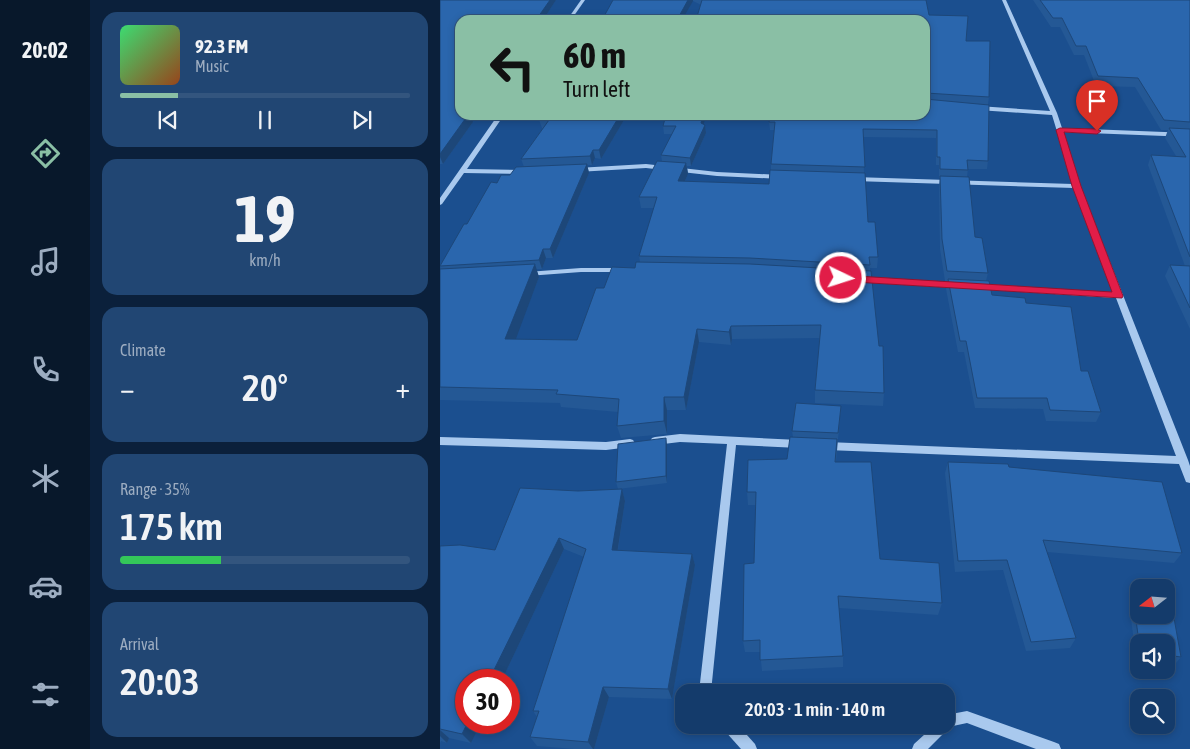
<!DOCTYPE html>
<html lang="en">
<head>
<meta charset="utf-8">
<style>
	:root { --surface:#143b6b; --page:#214673; --text:#f1f3f6; --muted:#9dadc1; --line:#33557e; --accent:#8abfa5 }
	body { margin:0; font-family:"Asap Condensed",sans-serif; background:var(--page); color:var(--text); height:100vh; display:flex; flex-direction:column; font-size:19px; white-space:nowrap }
	* { box-sizing:border-box; margin:0 }
	p { font-size:16px; color:var(--muted) }
	.icon { flex:none; width:28px; height:28px; fill:none; stroke:currentColor; stroke-width:2; stroke-linecap:round; stroke-linejoin:round }
	.map { position:relative; flex:1; overflow:hidden }
	.sheet { display:flex; flex-direction:column; gap:12px; padding:12px; background:#0b203b; width:350px }
	.sheet>* { flex:none }
	.hud { position:absolute; left:15px; top:15px; width:475px; height:105px; border-radius:15px; box-shadow:0 2px 8px #0003,0 0 0 1px var(--line); background:#8abfa5; color:#111; overflow:hidden }
	.needle { width:32px; rotate:253deg }
	.buttons { position:absolute; left:690px; top:579px; display:grid; gap:10px }
	.buttons a { display:grid; place-items:center; width:45px; height:45px; border-radius:10px; background:var(--surface); box-shadow:0 2px 8px #0003,0 0 0 1px var(--line); font-size:25px }
	.speed { position:absolute; left:15px; top:669px; display:flex; gap:10px; font-size:25px; font-weight:700; text-align:center }
	.speed>* { display:grid; place-content:center; width:65px; height:65px; border-radius:50%; background:var(--surface); box-shadow:0 2px 8px #0003,0 0 0 1px var(--line); line-height:1 }
	.speed .limit { border:8px solid #d22; background:#fff; color:#111 }
	.pin { position:absolute; display:grid; place-items:center; width:42px; height:42px; color:#fff; margin:-51px -21px; border-radius:50% 50% 50% 0; rotate:-45deg; box-shadow:0 0 5px #0007 }
	.pin .icon { rotate:45deg }
	.me { position:absolute; width:55px; margin:-28px; rotate:94deg; stroke-linejoin:round; filter:drop-shadow(0 0 4px #0008) }
	.turn { display:flex; align-items:center; gap:18px; height:105px; padding:0 25px; font-size:22px }
	.turn .icon { width:65px; height:65px; stroke-width:2.5 }
	.turn b { display:block; font-size:35px; line-height:42px }
	.big { font-size:38px; font-weight:600; line-height:1.1 }
	.sheet .tile { flex:1; display:flex; flex-direction:column; justify-content:center; gap:8px; min-width:0; padding:0 18px; border-radius:15px; background:var(--page) }
	.sheet .dial { align-items:center; gap:0 }
	.dial b { font-size:65px; line-height:1 }
	.song { display:flex; align-items:center; gap:15px }
	.cover { width:60px; height:60px; border-radius:8px; background:linear-gradient(135deg,hsl(140 70% 55%),hsl(20 70% 35%)) }
	.played { height:5px; border-radius:2px; background:linear-gradient(90deg,var(--accent) 20%,var(--line) 20%) }
	.keys { display:flex; justify-content:space-around; direction:ltr }
	.heat { display:flex; justify-content:space-between; align-items:center; font-size:28px; direction:ltr }
	.charge { height:8px; border-radius:4px; background:linear-gradient(90deg,#34c759 35%,var(--line) 0) }
	.trip { position:absolute; left:235px; top:684px; width:280px; height:50px; border-radius:15px; background:var(--surface); box-shadow:0 2px 8px #0003,0 0 0 1px var(--line); font-weight:600; line-height:50px; text-align:center }
	main { display:flex; flex:1; min-height:0 }
	.dock { display:flex; flex-direction:column; width:90px; justify-content:space-around; align-items:center; background:#08182b; color:var(--muted) }
	.dock .icon { width:35px; height:35px }
	.dock .on { color:var(--accent) }
	.dock b { font-size:22px; color:var(--text) }
	.map>svg:first-child { display:block }
	.lines { fill:none; stroke-linecap:round; stroke-linejoin:round }
	.minor { fill:#a9c9ee; fill-rule:evenodd }
	.wall { fill:#245895 }
	.shaded-wall { fill:#1d4779 }
	.building { fill:#2a66ad; stroke:#1d4779 }
	.route { fill:#e11d48; stroke:#92132f }
</style>
</head>
<body>
<main>
<nav class="dock">
<b>20:02</b>
<svg class="icon on" aria-label="directions" viewBox="0 0 24 24"><path d="M12 3l9 9-9 9-9-9zM9 14v-3h6M13 9l2 2-2 2"/></svg>
<svg class="icon" aria-label="music" viewBox="0 0 24 24"><path d="M9 18V5l10-2v13"/><circle cx="6" cy="18" r="3"/><circle cx="16" cy="16" r="3"/></svg>
<svg class="icon" aria-label="phone" viewBox="0 0 24 24"><path d="M5 4h4l2 5-3 2q2 4 5 5l2-3 5 2v4C11 20 4 13 5 4z"/></svg>
<svg class="icon" aria-label="climate" viewBox="0 0 24 24"><path d="M12 3v18M4 7l16 10M4 17L20 7"/></svg>
<svg class="icon" aria-label="car" viewBox="0 0 24 24"><path d="M5 17H2v-5l4-1 3-4h7l3 4 3 1v5h-3M9 17h6M6 11h13"/><circle cx="7" cy="17" r="2"/><circle cx="17" cy="17" r="2"/></svg>
<svg class="icon" aria-label="filters" viewBox="0 0 24 24"><path d="M4 7h16M4 17h16"/><circle cx="9" cy="7" r="2"/><circle cx="15" cy="17" r="2"/></svg>
</nav>
<section class="sheet">
<div class="tile">
<div class="song"><i class="cover"></i><div><b>92.3 FM</b><p>Music</p></div></div>
<div class="played"></div>
<div class="keys"><svg class="icon" aria-label="previous" viewBox="0 0 24 24"><path d="M18 5L8 12l10 7zM5 5v14"/></svg><svg class="icon" aria-label="pause" viewBox="0 0 24 24"><path d="M8 5v14M16 5v14"/></svg><svg class="icon" aria-label="next" viewBox="0 0 24 24"><path d="M6 5l10 7-10 7zM19 5v14"/></svg></div>
</div>
<div class="tile dial"><b>19</b><p>km/h</p></div>
<div class="tile"><p>Climate</p>
<div class="heat"><a>−</a><b class="big">20°</b><a>+</a></div>
</div>
<div class="tile"><p>Range · 35%</p><b class="big">175 km</b><div class="charge"></div></div>
<div class="tile"><p>Arrival</p><b class="big">20:03</b></div>
</section>
<div class="map">
<svg width="750" height="749" viewBox="0 0 750 749">
	<rect width="100%" height="100%" fill="#1b4f8f"/>
	<g class="lines">
		<g class="minor">
			<path d="M141 0H145L131 20H127Z"/>
			<path d="M562 0H566L617 113 622 128 750 133V137L623 132 640 186 748 460 750 466V483L746 482 739 464 387 450 384 449 382 446 384 443 387 442 736 456 676 298 539 289 535 287 539 285 674 293 634 188 414 181 411 179 414 177 633 184 612 115 538 110 535 108 538 106 610 111Z"/>
			<path d="M58 115H64L27 169 84 170 87 172 84 174 24 173 2 204 0 205V198Z"/>
			<path d="M206 164 277 172 341 175 344 177 341 179 277 176 206 168 137 172 134 170 137 168Z"/>
			<path d="M141 268H181L185 270 181 272H141L87 276 83 274 87 272Z"/>
			<path d="M418 278 518 284 522 286 518 288 421 282H418L417 280Z"/>
			<path d="M240 434 359 440 362 441 364 444 362 447 359 448 296 445 271 692H259L287 444 240 442 215 445 212 444 210 441 212 438 215 437Z"/>
			<path d="M0 437 166 442 190 439 193 440 195 443 193 446 190 447 166 450 0 445Z"/>
			<path d="M527 711 614 742 619 744 621 749H596L527 723 513 726 509 728 488 749H472L474 744 495 725H506V715Z"/>
			<path d="M283 725H298L315 744 317 749H301L284 730Z"/>
		</g>
	</g>
	<g class="wall">
		<path d="M0 0H116L103 20H20V115L33 122 3 164H0Z"/>
		<path d="M173 0H486L489 15 526 41 549 97 548 104V161L547 169H528L527 177 535 237 548 273 546 281 552 295 586 303 641 371 661 412 656 422 606 421 603 409 535 408 524 352H518L506 289 508 281H505L500 249 499 186 500 178H499V165H496V138L423 137 424 173 428 222 438 257 437 268H430V271L444 393 443 406 375 403V390L380 338 292 339 291 345 259 342 246 410H227V434L181 438 177 426 178 412 121 407 120 403 0 400V269H1L0 265 27 224 57 183 84 167 81 159 103 128H102L99 120 103 115H187L161 159 155 158 152 165H147L149 173 113 258H106L102 269H96L99 277 75 339 137 340 164 288 195 268 200 262 199 256 214 208H201L199 197 222 161 221 155 232 134H224L223 126 265 125 266 133 251 166H247L248 174 245 181 329 184 331 170V164L334 130H330L329 122 485 115 253 1Z"/>
		<path d="M593 0H750V329L725 276 730 265 745 266 708 165 711 155 736 156 725 138 728 130H721L695 87 656 86 644 55H634L620 27H611Z"/>
		<path d="M401 406 396 462 440 559 502 603 498 615 399 608 403 656V667L322 671 320 652H305L303 641 314 563 316 505H308L307 492 347 459 353 437 352 431Z"/>
		<path d="M227 445V483L178 489 176 482Z"/>
		<path d="M508 462 569 467 742 553 734 563 607 552 636 638 630 648 586 651 563 570 515 572 505 473Z"/>
		<path d="M182 489 185 501 178 550 252 554 255 565 232 699 169 697 154 749H134L97 746 90 737 97 717 93 711 144 557 124 549 62 680H26L31 743 9 738 7 743 1 741 0 743V546L55 550 138 491Z"/>
		<path d="M695 613H699V615H713L734 618 741 657 736 663 726 662V642H699V658L696 657 691 619Z"/>
	</g>
	<g class="shaded-wall">
		<path d="M110 0H116L103 20H96Z"/>
		<path d="M248 0H253V1L242 20H237Z"/>
		<path d="M28 115H30L33 122 3 164 0 157V154Z"/>
		<path d="M180 115H187L161 159 159 150Z"/>
		<path d="M263 115H266L262 131 265 125 266 133 251 166 250 158Z"/>
		<path d="M153 150 155 158 152 165 150 156Z"/>
		<path d="M246 163 248 174 240 192 238 181Z"/>
		<path d="M147 164 149 173 113 258 110 249Z"/>
		<path d="M103 249 106 258 102 269 99 260Z"/>
		<path d="M95 264 99 277 71 352 65 339Z"/>
		<path d="M291 326 292 339 291 345 289 332Z"/>
		<path d="M257 329 259 342 246 410 244 397Z"/>
		<path d="M224 397 227 410V434L224 421Z"/>
		<path d="M226 438 227 445V483L226 476Z"/>
		<path d="M182 489 185 501 176 561 172 550Z"/>
		<path d="M119 538 124 549 62 680H49Z"/>
		<path d="M252 554 255 565 232 699 228 689Z"/>
		<path d="M163 687 169 697 154 749H153L148 742Z"/>
		<path d="M28 722H41L31 743 22 734Z"/>
		<path d="M0 730 9 738 7 743 0 736Z"/>
	</g>
	<g class="building">
		<path d="M0 0H110L96 20H20V109L17 113H20V115H28L0 154Z"/>
		<path d="M173 0H248L237 20H162Z"/>
		<path d="M262 0H486L489 15 528 16 526 41H550L549 97 486 93 485 96V20H256Z"/>
		<path d="M600 0H750V122L724 120 698 78 658 76 646 46H636L622 18H613Z"/>
		<path d="M485 99 549 105 548 161 527 160 528 170 500 169V157H497V130L423 129 425 167 331 164 335 122H329L330 115H485Z"/>
		<path d="M103 115H180L159 150H153L150 156 81 159 109 120H99Z"/>
		<path d="M226 115H263L261 123 265 125 250 158 221 155 236 126H223Z"/>
		<path d="M729 128 750 129V257L711 155 746 157Z"/>
		<path d="M217 161 246 163 238 181 329 184 330 170 425 173 428 222H435L438 257H429L430 265 310 258 199 256 217 197H199Z"/>
		<path d="M147 164 110 249H103L99 260 0 266 24 224H27L51 182 57 183 61 175H70L76 167Z"/>
		<path d="M500 176 529 177 535 237 542 238 548 273 507 271 502 239Z"/>
		<path d="M196 262 310 264 431 271 439 346H443L444 393 375 390 381 325 291 326 289 332 257 329 244 397H224V421L177 426 179 399 116 394 118 390 0 387V269L95 264 65 339 137 340 156 288H164L172 267 195 268Z"/>
		<path d="M730 265 750 266V308Z"/>
		<path d="M508 279 549 281 552 295 585 298 586 303 631 307 641 371H648L661 412 610 410 607 398H537L526 341H520Z"/>
		<path d="M356 403 401 406 398 433 352 431Z"/>
		<path d="M350 437 397 439 395 462H431L440 559 499 563 502 603 398 596 403 656 320 660V640L303 641 304 564 314 563 316 492H307L308 460 347 459Z"/>
		<path d="M226 438V476L176 482 178 444Z"/>
		<path d="M508 462 568 464 569 467 722 482 742 553 603 540 636 638 591 642 567 560 518 561Z"/>
		<path d="M80 488 138 491 182 489 172 550 252 554 228 689 163 687 148 742 90 737 99 711H93L146 549 119 538 49 680H26V722H28L22 734 0 729V546L20 545 55 550Z"/>
		<path d="M695 613H699V615H713L734 618 741 657 726 655V642H699Z"/>
	</g>
	<path class="route" d="M620 128 657 129 661 131 657 134 624 132 641 186 683 296 682 298 397 281 396 278 401 275 672 292 632 186 616 130Z"/>
</svg>
<div class="buttons">
<a><svg class="needle" viewBox="-14 -14 28 28"><path d="M0-13l5 13h-10z" fill="#e53935"/><path d="M0 13l5-13h-10z" fill="#9dadc1"/></svg></a>
<a><svg class="icon" aria-label="sound" viewBox="0 0 24 24"><path d="M4 9h4l5-4v14l-5-4H4zM17 9q2 3 0 6"/></svg></a>
<a><svg class="icon" aria-label="search" viewBox="0 0 24 24"><circle cx="10" cy="10" r="6"/><path d="M15 15l6 6"/></svg></a>
</div>
<div class="speed"><div class="limit">30</div></div>
<div class="pin" style="left:657px;top:131px;background:#d93025"><svg class="icon" aria-label="arrive" viewBox="0 0 24 24"><path d="M6 21V4h12l-3 4 3 4H6"/></svg></div>
<svg class="me" style="left:401px;top:278px" viewBox="-20 -20 40 40"><circle r="17" fill="#e11d48" stroke="#fff" stroke-width="3"/><path d="M0-11L8 9 0 5-8 9z" fill="#fff"/></svg>
<div class="trip">20:03 · 1 min · 140 m</div>
<div class="hud">
<div class="turn"><svg class="icon" aria-label="left" viewBox="0 0 24 24"><path d="M17 20v-9H6M10 6l-5 5 5 5"/></svg><div><b>60 m</b>Turn left</div></div>
</div>
</div>
</main>
</body>
</html>
